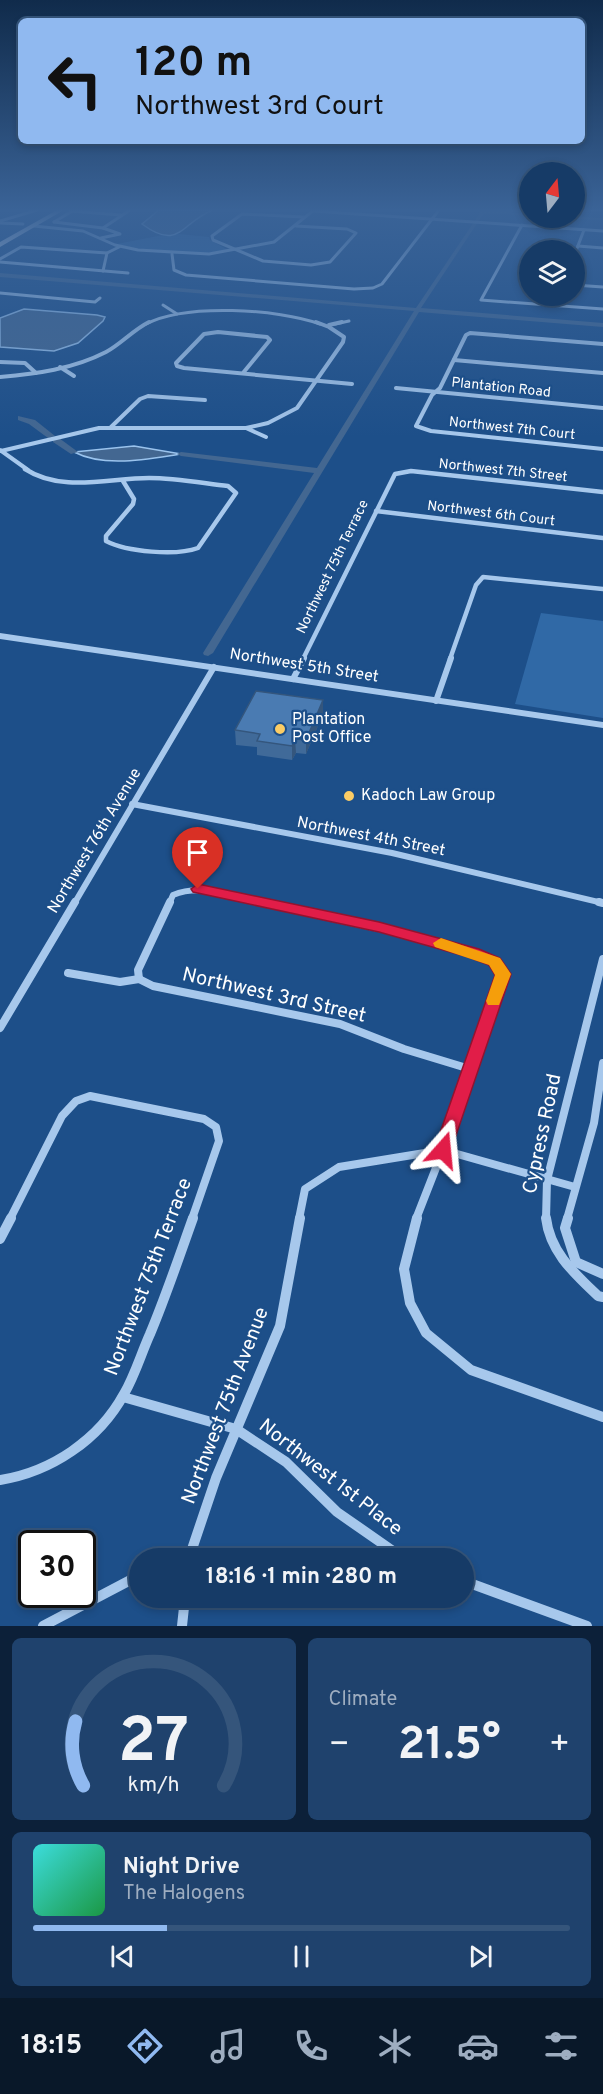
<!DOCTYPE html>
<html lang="en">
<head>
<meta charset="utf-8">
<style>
	:root { --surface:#163b67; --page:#1f426d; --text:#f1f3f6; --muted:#9eadc0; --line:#35557b; --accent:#90b9f0 }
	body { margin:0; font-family:Overpass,sans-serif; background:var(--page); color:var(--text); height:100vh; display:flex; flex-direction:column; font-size:22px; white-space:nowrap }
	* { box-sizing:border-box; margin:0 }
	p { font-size:20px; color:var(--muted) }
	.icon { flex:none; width:33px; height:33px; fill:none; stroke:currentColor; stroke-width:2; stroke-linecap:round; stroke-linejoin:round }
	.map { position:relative; height:1626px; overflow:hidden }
	.sheet { display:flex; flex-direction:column; gap:12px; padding:12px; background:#0c2039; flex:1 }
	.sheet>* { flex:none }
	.hud { position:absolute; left:18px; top:18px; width:567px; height:126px; border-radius:9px; box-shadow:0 3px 9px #0003,0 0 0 2px var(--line); background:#90b9f0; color:#111; overflow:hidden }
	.needle { width:39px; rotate:16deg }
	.controls { position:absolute; left:519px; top:162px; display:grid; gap:12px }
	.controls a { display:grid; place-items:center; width:66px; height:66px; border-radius:50%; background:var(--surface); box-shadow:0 3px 9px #0003,0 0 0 2px var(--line); font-size:30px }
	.speed { position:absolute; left:18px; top:1530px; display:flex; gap:12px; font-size:30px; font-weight:700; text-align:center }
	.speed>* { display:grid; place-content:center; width:78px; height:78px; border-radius:50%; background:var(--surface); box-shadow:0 3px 9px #0003,0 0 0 2px var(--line); line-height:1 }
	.speed .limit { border:3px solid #111; border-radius:9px; background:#fff; color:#111 }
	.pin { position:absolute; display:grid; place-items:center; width:51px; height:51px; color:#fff; margin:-62px -26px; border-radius:50% 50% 50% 0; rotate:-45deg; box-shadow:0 0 6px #0007 }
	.pin .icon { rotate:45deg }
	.me { position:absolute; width:66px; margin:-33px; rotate:18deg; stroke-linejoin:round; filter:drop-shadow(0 0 4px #0008) }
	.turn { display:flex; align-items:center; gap:21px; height:126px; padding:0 18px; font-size:27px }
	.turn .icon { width:78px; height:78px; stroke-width:2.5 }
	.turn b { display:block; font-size:42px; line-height:51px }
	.big { font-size:45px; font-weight:700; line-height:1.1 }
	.sheet .tile { flex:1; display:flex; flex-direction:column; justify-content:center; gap:9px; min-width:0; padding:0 21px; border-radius:9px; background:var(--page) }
	.sheet .dial { align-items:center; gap:0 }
	.dial svg { height:156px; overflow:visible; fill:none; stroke:var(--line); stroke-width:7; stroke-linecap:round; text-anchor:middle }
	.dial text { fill:var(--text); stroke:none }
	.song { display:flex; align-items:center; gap:18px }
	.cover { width:72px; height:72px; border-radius:9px; background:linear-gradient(135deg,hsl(180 70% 55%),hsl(140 70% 35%)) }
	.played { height:6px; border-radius:3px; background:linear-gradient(90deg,var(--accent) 25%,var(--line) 25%) }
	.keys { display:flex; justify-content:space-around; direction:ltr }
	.heat { display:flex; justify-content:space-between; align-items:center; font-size:33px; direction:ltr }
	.sheet .tiles { flex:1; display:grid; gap:12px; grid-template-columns:1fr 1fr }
	.tile:last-child { grid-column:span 2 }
	.trip { position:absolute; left:129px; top:1548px; width:345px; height:60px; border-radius:30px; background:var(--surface); box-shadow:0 3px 9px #0003,0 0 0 2px var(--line); font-weight:700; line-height:60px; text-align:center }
	.tabs { display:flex; height:96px; justify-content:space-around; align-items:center; background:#091829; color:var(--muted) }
	.tabs .icon { width:42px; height:42px }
	.tabs .active { color:var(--accent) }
	.tabs b { font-size:27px; color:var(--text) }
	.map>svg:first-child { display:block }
	.green { fill:#3069a6 }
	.water { fill:#436791; stroke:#9ac3ed; stroke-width:1.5 }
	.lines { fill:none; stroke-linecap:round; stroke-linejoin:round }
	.canal { fill:#436791; fill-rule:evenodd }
	.minor-far5 { stroke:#a7c8ec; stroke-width:3 }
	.minor-far4 { stroke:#a7c8ec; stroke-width:4 }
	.minor-far3 { stroke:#a7c8ec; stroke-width:4.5 }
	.minor-far2 { stroke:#a7c8ec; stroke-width:6 }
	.minor-far1 { stroke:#a7c8ec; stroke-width:8 }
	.minor { stroke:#a7c8ec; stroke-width:10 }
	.tertiary { fill:#a7c8ec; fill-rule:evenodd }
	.primary { fill:#ecf4ff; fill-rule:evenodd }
	.wall { fill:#406a99 }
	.shaded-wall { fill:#34567d }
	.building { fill:#4a7bb2; stroke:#34567d; stroke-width:1.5 }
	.route { fill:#e11d48; stroke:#92132f; stroke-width:1.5 }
	.slow { fill:#f59e0b }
	.poi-dot { fill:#fbcc65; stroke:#1d4f89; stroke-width:2 }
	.labels { text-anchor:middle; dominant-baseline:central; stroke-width:4.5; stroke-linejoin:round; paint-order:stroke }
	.far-street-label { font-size:14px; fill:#fff; stroke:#1d4f89 }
	.street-label { font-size:16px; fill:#fff; stroke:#1d4f89 }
	.poi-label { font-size:16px; fill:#fff; stroke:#1d4f89; text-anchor:start }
	.near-street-label { font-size:20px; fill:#fff; stroke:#1d4f89 }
</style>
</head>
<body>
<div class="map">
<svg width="603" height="1626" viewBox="0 0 603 1626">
	<rect width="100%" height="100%" fill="#1d4f89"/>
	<g class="green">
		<path d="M179 234 209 237 210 240 228 250C192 257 152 255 117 244L163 235Z"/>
		<path d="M541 613 603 621V718L515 704Z"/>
	</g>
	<g class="water">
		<path d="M159 210H213C181 222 180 252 142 224Z"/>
		<path d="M24 309 97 315 105 317 103 321 78 343 54 351 0 347V318Z"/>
		<path d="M134 446 181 454C147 459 105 468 74 452Z"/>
	</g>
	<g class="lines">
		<g class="canal">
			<path d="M482 210 530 214V216L484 213 421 308 603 323V327L419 312 213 653 208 656 204 655 203 653 314 473 181 456 177 454 181 452 317 468 414 311 0 277V273L416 308Z"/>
			<path d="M574 217 603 218V220L572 219Z"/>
			<path d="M18 416 35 420 55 436 48 438 29 424 18 420Z"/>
			<path d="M53 438H59L78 452 71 454 53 442Z"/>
		</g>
		<g class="minor-far5">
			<path d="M592 210H603"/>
			<path d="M71 211 121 215"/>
			<path d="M313 211 603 231"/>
			<path d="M0 221 37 210"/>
			<path d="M54 222 103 228 120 234 101 238"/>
			<path d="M54 222 74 210"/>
			<path d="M0 223 23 224"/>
			<path d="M522 225 481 300 603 309"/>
			<path d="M34 226 83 231 115 245 138 250 209 254 274 242 314 210"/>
			<path d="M296 226 347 229 356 233 330 262 311 265 263 261 213 240 212 236 242 214 304 217"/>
			<path d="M103 228 130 210"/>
			<path d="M578 246 603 248"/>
			<path d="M172 254 174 270 186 275 354 289 373 288 382 284 439 210"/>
			<path d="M574 256 584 230"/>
			<path d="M0 259 21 247 107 253"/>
			<path d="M0 262 128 273"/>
			<path d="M103 271 107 253 119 247"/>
			<path d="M574 285 603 287"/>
			<path d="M0 293 95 302 100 298"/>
			<path d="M163 305 177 314"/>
			<path d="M146 324C186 303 278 309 320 324"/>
			<path d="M335 324 349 321"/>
		</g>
		<g class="minor-far4">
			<path d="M329 325 342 322"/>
			<path d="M603 344 470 333 466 335 440 388 432 395 416 426 431 431 603 449"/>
			<path d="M454 360 603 373"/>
			<path d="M0 362 25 363 36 373"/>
			<path d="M60 367 74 376"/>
			<path d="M243 373 270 340 267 337 218 332 204 334 176 363 177 366 184 368 352 384"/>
			<path d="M0 377C36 374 73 369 106 352 121 344 133 330 149 322"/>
			<path d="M396 388 603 408"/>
			<path d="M111 427 140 399 148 396 205 400"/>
			<path d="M266 437 246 428 268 423 297 408 343 342 344 337 329 327 316 322"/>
			<path d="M0 450 28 470"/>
			<path d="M1 451 99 428H246"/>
		</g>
		<g class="minor-far3">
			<path d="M25 469C62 493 109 478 149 478 175 478 202 483 228 486L236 493 198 548C176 556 127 552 106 541V536L133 504 134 499 123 481"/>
			<path d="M376 511 603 538"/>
			<path d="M303 659 395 474 411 471 603 492"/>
			<path d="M450 659 476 585 483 577 603 589"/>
		</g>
		<g class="minor-far2">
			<path d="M293 679 304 658"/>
			<path d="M436 701 451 658"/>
			<path d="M132 804 392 853 603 903"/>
			<path d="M74 904 214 667"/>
			<path d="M169 904 173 895C202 883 236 897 266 904"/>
		</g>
		<g class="minor-far1">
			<path d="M259 902 416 936 495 962 503 974 443 1150 416 1219"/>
			<path d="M599 902 603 903"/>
			<path d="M68 973 120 982 139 979"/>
			<path d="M139 979 138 970 170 902"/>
			<path d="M139 979 153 986 340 1024 404 1049 470 1069"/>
			<path d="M0 1028 75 902"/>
			<path d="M10 1219 62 1116 76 1101 90 1096 204 1119 216 1127 219 1141 192 1219"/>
			<path d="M299 1219 305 1189 339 1167 443 1150 575 1187"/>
			<path d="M546 1219 547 1180 603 959"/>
			<path d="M567 1219 594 1123 603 1063"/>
		</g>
		<g class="minor">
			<path d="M417 1218 404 1269 410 1303 426 1333 471 1370 603 1417"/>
			<path d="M546 1218C550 1252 574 1273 598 1296L603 1297"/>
			<path d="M568 1218 565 1228 576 1262 603 1274"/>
			<path d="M0 1239 11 1218"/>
			<path d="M123 1397 236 1429 286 1462 337 1512 393 1551 411 1558"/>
			<path d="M0 1480C51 1472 99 1440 124 1394 135 1375 141 1354 150 1334 166 1296 179 1257 193 1218"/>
			<path d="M189 1558 216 1478 280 1326 300 1218"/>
			<path d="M464 1581 587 1626"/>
			<path d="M43 1626 140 1575"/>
			<path d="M182 1626 185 1598"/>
		</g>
		<path class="tertiary" d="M0 633 603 722V728L0 639Z"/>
		<path class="primary" d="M57 210H64L0 247V242Z"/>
	</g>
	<path class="wall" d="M323 700V714L306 754 296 753 292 760 257 755V747L236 745 235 730Z"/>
	<g class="shaded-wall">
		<path d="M323 700V714L306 754V740Z"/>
		<path d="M295 739 296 753 292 760V746Z"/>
	</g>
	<path class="building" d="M256 691 323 700 306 740 295 739 292 746 257 741 260 734 235 730Z"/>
	<linearGradient id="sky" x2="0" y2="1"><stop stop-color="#102b4b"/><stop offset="0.48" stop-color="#3a6397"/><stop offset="1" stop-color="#3a6397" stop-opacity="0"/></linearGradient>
	<rect width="603" height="437" fill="url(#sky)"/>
	<path class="route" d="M198 884 379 922 479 949 500 958 511 974 449 1156 443 1158 436 1156 434 1150 495 975 489 965 468 957 379 932 193 892 191 889Z"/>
	<path class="slow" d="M441 938 500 958 511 974 499 1005H488L486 1001 495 975 489 965 435 947 433 943Z"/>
	<g class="poi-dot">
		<circle cx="280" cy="729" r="6"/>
		<circle cx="349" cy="796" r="6"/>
	</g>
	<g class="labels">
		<g class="far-street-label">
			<text transform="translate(501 388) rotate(6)">Plantation Road</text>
			<text transform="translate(512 429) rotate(6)">Northwest 7th Court</text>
			<text transform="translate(503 471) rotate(6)">Northwest 7th Street</text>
			<text transform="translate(491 514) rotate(7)">Northwest 6th Court</text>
			<text transform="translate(333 567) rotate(-64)">Northwest 75th Terrace</text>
		</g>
		<g class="street-label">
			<text transform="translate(304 666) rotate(9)">Northwest 5th Street</text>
			<text transform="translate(371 837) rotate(11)">Northwest 4th Street</text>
			<text transform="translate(95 841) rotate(-59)">Northwest 76th Avenue</text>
		</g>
		<g class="poi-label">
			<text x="292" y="720">Plantation<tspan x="292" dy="18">Post Office</tspan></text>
			<text x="361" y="796">Kadoch Law Group</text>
		</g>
		<g class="near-street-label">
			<text transform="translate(274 996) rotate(13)">Northwest 3rd Street</text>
			<text transform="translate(543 1134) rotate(-78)">Cypress Road</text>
			<text transform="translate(149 1277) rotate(-69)">Northwest 75th Terrace</text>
			<text transform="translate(226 1406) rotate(-69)">Northwest 75th Avenue</text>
			<text transform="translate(330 1478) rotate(38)">Northwest 1st Place</text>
		</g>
	</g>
</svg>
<div class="controls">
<a><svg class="needle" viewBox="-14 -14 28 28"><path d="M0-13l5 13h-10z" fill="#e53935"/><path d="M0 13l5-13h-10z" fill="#9eadc0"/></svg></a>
<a><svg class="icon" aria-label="layers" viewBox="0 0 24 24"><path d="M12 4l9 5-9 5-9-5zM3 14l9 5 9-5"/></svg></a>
</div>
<div class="speed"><div class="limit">30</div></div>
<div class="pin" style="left:198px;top:889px;background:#d93025"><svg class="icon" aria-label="arrive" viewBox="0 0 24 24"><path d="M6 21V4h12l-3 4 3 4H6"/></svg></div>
<svg class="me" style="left:443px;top:1150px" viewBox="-20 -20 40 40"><path d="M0-17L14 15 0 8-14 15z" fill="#e11d48" stroke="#fff" stroke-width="4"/></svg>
<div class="trip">18:16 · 1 min · 280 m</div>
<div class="hud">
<div class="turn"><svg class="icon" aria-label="left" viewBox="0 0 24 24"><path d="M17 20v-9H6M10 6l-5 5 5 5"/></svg><div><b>120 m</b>Northwest 3rd Court</div></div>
</div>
</div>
<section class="sheet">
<div class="tiles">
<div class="tile dial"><svg viewBox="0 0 100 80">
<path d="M14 69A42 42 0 1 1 86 69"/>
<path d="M14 69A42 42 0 0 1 10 36" stroke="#90b9f0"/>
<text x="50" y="56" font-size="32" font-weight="700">27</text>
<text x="50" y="72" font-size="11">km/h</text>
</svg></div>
<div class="tile"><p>Climate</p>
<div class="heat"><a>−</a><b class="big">21.5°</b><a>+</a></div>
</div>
<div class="tile">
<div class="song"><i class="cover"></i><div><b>Night Drive</b><p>The Halogens</p></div></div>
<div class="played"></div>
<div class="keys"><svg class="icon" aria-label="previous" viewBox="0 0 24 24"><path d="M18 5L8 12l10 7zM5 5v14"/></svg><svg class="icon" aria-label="pause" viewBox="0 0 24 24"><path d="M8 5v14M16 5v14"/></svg><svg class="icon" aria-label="next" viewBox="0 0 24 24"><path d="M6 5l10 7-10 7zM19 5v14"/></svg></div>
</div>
</div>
</section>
<nav class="tabs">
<b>18:15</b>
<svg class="icon active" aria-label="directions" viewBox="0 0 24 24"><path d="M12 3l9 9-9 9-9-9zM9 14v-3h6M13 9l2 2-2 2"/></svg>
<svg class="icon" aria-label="music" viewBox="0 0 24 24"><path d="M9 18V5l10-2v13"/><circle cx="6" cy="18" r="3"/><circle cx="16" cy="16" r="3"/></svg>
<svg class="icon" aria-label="phone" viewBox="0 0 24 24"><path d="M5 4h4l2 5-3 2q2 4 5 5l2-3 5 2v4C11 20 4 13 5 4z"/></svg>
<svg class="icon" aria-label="climate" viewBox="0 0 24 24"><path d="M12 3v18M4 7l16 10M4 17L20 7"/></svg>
<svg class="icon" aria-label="car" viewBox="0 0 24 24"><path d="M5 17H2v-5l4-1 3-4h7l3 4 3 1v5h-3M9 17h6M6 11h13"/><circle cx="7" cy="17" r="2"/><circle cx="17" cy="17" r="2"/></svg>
<svg class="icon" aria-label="filters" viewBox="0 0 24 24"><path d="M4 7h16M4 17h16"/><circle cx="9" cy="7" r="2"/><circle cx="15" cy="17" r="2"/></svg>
</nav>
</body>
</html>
